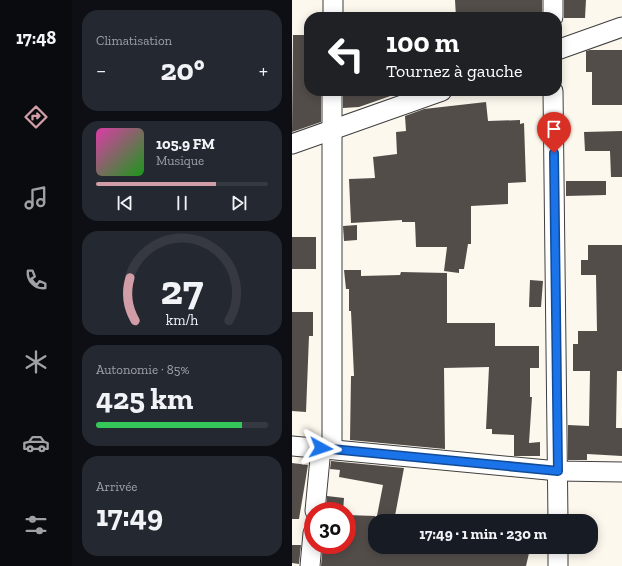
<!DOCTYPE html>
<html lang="fr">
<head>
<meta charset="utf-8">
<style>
	:root { --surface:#171b24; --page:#242831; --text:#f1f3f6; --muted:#9ea1a6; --line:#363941; --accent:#d19ea7 }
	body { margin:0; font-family:"Zilla Slab",serif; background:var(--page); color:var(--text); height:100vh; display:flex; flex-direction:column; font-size:15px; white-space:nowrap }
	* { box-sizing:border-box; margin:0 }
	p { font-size:13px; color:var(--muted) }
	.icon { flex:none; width:22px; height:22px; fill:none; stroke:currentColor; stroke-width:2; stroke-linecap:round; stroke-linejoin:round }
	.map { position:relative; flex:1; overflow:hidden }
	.side { display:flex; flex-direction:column; gap:10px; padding:10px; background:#0d0f14; width:220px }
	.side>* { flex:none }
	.hud { position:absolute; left:12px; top:12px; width:258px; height:84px; border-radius:16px; box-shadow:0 2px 10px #0003; background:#202124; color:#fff; overflow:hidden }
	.speed { position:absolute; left:12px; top:502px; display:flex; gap:8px; font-size:20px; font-weight:700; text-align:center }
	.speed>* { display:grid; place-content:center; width:52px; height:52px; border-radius:50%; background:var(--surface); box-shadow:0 2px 10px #0003; line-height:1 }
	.speed .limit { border:6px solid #d22; background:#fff; color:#111 }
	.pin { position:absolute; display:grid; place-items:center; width:34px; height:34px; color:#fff; margin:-41px -17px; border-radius:50% 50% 50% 0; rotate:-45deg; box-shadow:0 0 4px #0007 }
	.pin .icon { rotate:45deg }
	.me { position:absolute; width:44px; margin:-22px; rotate:95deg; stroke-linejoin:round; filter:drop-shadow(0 0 3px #0008) }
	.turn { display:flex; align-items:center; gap:14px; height:84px; padding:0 16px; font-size:18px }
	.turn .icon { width:52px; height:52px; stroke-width:2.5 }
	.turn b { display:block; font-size:28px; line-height:34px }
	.big { font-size:30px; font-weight:700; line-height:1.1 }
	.side .card { flex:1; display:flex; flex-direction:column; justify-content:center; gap:6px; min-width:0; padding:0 14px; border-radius:16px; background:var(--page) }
	.side .dial { align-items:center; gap:0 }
	.dial svg { height:104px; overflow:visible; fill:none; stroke:var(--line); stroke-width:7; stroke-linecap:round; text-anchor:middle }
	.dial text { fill:var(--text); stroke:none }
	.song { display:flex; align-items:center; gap:12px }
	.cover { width:48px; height:48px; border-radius:6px; background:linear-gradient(135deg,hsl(320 70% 55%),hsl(120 70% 35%)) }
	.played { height:4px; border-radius:2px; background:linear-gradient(90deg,var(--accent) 70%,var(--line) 70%) }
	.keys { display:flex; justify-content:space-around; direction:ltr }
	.heat { display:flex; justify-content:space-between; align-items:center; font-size:22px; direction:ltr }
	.charge { height:6px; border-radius:3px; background:linear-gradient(90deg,#34c759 85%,var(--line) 0) }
	.trip { position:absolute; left:76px; top:514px; width:230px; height:40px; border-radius:16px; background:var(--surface); box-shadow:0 2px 10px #0003; font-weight:700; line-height:40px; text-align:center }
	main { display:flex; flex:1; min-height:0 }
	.tabs { display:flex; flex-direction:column; width:72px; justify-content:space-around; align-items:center; background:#090b0e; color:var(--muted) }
	.tabs .icon { width:28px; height:28px }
	.tabs .on { color:var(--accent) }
	.tabs b { font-size:18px; color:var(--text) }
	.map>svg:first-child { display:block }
	.building { fill:#534d4a }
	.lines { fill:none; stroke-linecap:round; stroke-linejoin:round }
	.minor-casing { stroke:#3f3f3f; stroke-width:21 }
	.minor { stroke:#fff; stroke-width:19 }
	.route-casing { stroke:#114b97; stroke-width:10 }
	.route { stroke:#1a73e8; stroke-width:7 }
</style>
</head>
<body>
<main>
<nav class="tabs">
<b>17:48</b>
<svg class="icon on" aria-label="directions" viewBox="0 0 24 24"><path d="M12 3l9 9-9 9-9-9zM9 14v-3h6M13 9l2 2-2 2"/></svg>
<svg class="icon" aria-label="music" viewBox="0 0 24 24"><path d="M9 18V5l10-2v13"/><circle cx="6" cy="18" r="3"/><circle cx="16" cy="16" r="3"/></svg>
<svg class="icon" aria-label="phone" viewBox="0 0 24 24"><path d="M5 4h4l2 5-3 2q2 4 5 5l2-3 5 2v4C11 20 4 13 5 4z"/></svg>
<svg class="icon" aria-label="climate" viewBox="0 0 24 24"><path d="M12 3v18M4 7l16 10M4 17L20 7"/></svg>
<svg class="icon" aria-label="car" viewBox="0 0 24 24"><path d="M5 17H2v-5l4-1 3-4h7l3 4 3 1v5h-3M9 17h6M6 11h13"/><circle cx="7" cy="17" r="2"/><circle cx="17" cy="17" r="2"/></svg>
<svg class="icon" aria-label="filters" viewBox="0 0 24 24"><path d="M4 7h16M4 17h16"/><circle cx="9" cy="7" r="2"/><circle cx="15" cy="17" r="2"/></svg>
</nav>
<section class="side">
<div class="card"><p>Climatisation</p>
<div class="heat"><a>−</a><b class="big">20°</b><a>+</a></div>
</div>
<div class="card">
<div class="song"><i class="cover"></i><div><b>105.9 FM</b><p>Musique</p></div></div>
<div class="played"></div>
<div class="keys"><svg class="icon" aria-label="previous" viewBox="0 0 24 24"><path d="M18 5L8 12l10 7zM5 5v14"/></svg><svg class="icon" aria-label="pause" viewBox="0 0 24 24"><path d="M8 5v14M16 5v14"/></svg><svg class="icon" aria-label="next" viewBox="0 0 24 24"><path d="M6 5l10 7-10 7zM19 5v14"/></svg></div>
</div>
<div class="card dial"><svg viewBox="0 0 100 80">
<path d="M14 69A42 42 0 1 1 86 69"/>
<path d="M14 69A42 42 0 0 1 10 36" stroke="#d19ea7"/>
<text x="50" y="56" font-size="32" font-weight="700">27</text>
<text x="50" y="72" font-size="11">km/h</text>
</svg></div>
<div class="card"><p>Autonomie · 85%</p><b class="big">425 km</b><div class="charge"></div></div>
<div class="card"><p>Arrivée</p><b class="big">17:49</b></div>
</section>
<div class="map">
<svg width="330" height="566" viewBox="0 0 330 566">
	<rect width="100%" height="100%" fill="#fdf8ed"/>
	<g class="building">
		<path d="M163 0H250V17H237V14L208 13 207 17H164Z"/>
		<path d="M272 0H294L293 18H272Z"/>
		<path d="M1 35H17V91H29V122L0 132Z"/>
		<path d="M298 50H330V105H300V72H294V51Z"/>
		<path d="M51 91H107V93L67 107 51 108Z"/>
		<path d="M194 102 196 121 228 120V124L232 123 234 182 216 183V204L179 206V244H176L172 269H167V273L152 271 155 247H124L123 222H110V220L59 223 57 179 83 178 81 157 105 154 104 132 114 131 113 116 132 109Z"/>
		<path d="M330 131V177H319L318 151H293L292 132Z"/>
		<path d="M274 181H314V195L274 196Z"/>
		<path d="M65 225V240L52 241 51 226Z"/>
		<rect x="0" y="237" width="24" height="32"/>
		<path d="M296 245H330V371H325L324 428H330V456L295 454V460H276V425L297 426 298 371H281V344H286V331H305L304 275H289V260H296Z"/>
		<path d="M52 270H69V276L108 275 109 272 155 273V323H203V346H247V368H238V397H240L237 443 248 442V456H222V435L200 434V429H194L197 367 152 368 153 449 58 440 59 376H62L59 311H57V289H54Z"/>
		<path d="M238 280 251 281 249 307H237Z"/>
		<path d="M0 312H21V336H17L14 412 0 411Z"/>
		<path d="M39 461 112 468 102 521H84L91 485 47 477 48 470 38 469Z"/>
		<path d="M0 463 16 465 7 519H0Z"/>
		<path d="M35 496 52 498 51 511H34Z"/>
		<path d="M55 515 83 516V547H206L237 553 234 566H29L31 545H55Z"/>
		<path d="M0 545H9L7 564 0 563Z"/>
	</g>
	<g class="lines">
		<g class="minor-casing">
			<g id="minor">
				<path d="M41 17V0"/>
				<path d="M261 17V0"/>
				<path d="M265 50 330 27"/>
				<path d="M40 91V449"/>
				<path d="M261 91 266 521"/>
				<path d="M0 144 150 91"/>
				<path d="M0 446 266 471 330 472"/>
				<path d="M23 511 29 448"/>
				<path d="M266 547V566"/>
				<path d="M18 566 21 533"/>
			</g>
		</g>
		<use href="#minor" class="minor"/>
	</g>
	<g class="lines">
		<g class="route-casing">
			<path id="route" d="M29 448 266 471 262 153"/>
		</g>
		<use href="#route" class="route"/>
	</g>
</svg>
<div class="speed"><div class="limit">30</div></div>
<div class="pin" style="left:262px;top:153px;background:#d93025"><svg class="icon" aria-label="arrive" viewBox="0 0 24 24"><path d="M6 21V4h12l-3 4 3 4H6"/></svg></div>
<svg class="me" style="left:29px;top:448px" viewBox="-20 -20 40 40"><path d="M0-17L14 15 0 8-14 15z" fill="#1a73e8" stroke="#fff" stroke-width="4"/></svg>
<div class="trip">17:49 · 1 min · 230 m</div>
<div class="hud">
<div class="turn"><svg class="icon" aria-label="left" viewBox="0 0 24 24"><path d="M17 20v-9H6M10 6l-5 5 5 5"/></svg><div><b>100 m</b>Tournez à gauche</div></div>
</div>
</div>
</main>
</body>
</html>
